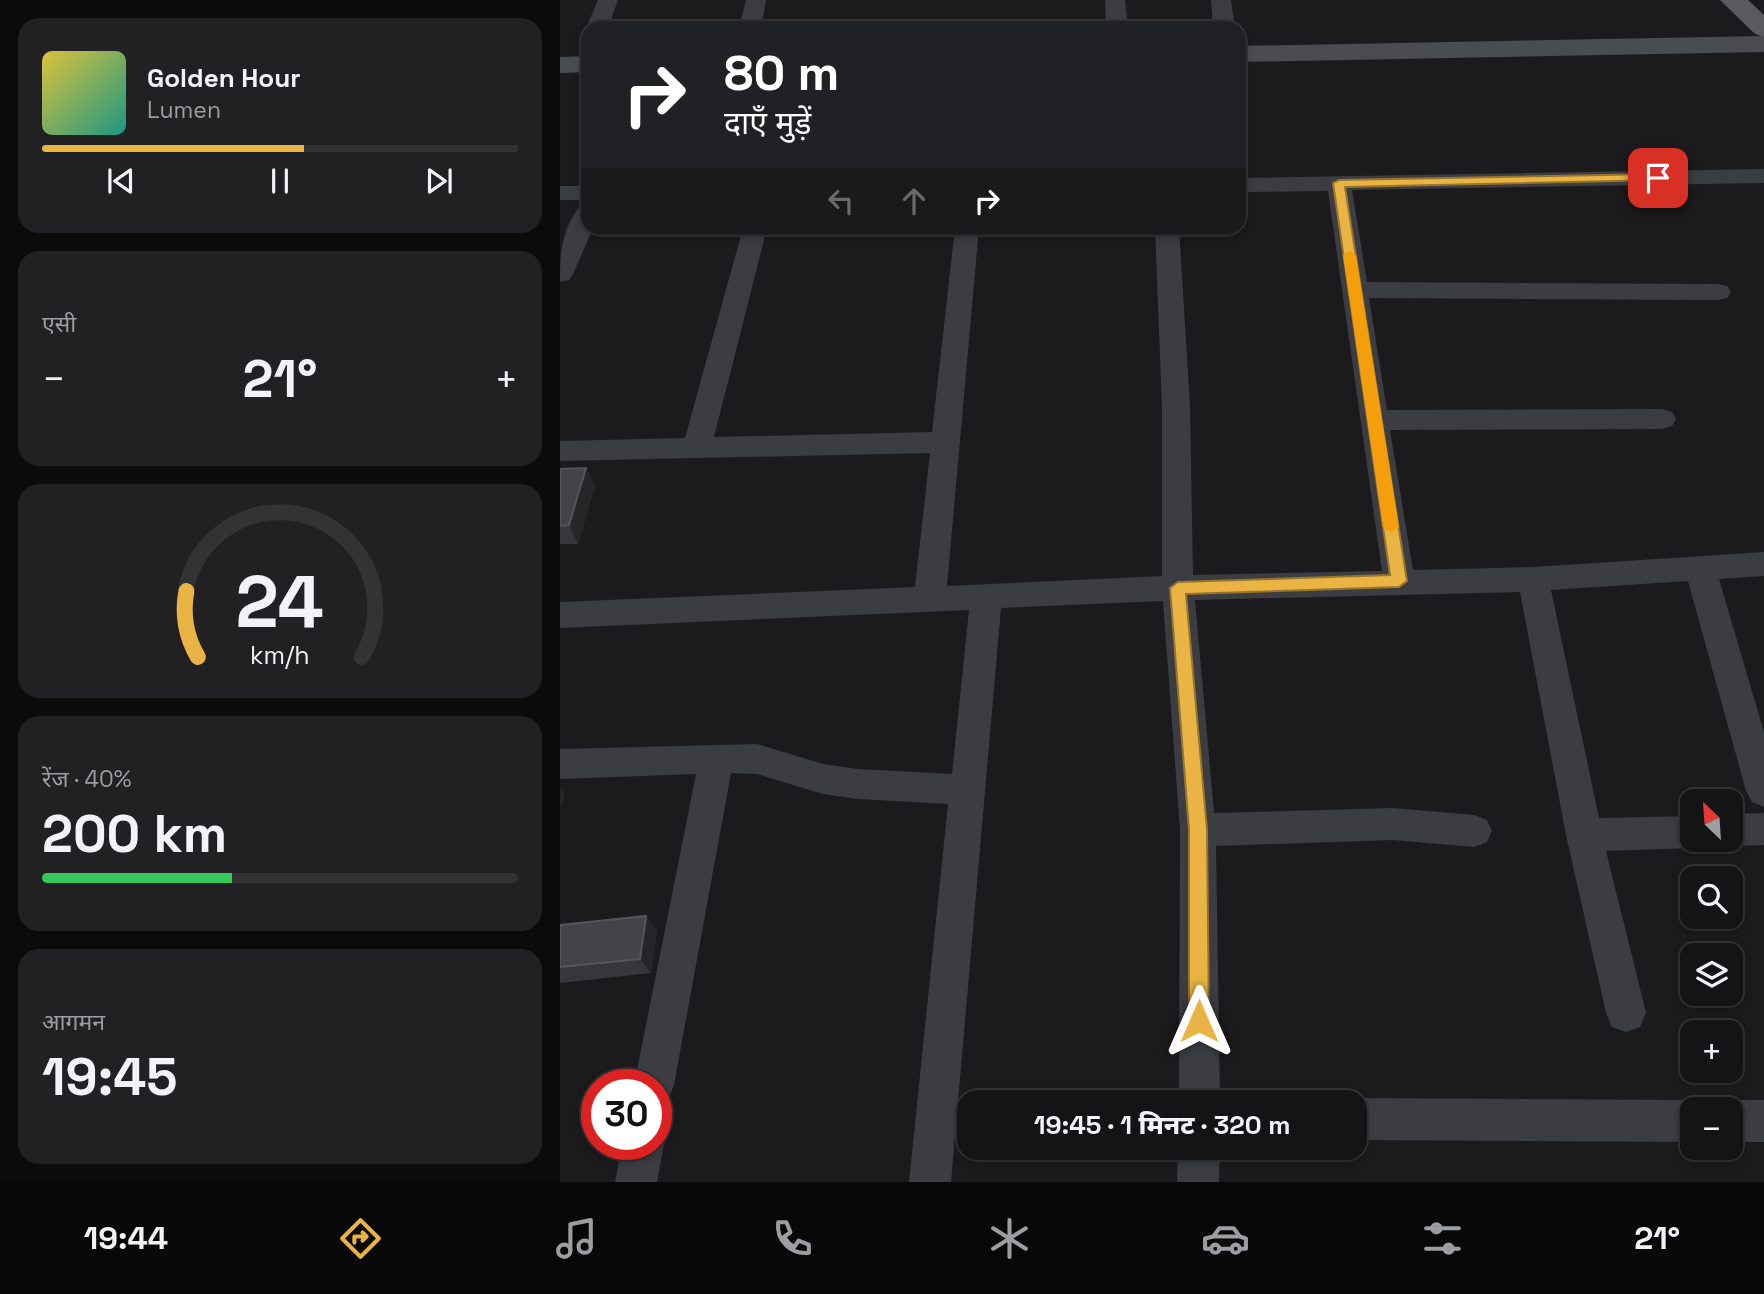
<!DOCTYPE html>
<html lang="hi">
<head>
<meta charset="utf-8">
<style>
	:root { --surface:#141416; --page:#212123; --text:#f1f3f6; --muted:#9d9ea1; --line:#333335; --accent:#eab445 }
	body { margin:0; font-family:"Space Grotesk","Noto Sans Devanagari",sans-serif; background:var(--page); color:var(--text); height:100vh; display:flex; flex-direction:column; font-size:26px; white-space:nowrap }
	* { box-sizing:border-box; margin:0 }
	p { font-size:23px; color:var(--muted) }
	.icon { flex:none; width:38px; height:38px; fill:none; stroke:currentColor; stroke-width:2; stroke-linecap:round; stroke-linejoin:round }
	.map { position:relative; flex:1; overflow:hidden }
	.drawer { display:flex; flex-direction:column; gap:18px; padding:18px; background:#0b0b0c; width:560px }
	.drawer>* { flex:none }
	.banner { position:absolute; left:21px; top:21px; width:665px; height:214px; border-radius:21px; box-shadow:0 4px 10px #0003,0 0 0 2px var(--line); background:#202124; color:#fff; overflow:hidden }
	.needle { width:46px; rotate:335deg }
	.fabs { position:absolute; left:1120px; top:789px; display:grid; gap:14px }
	.fabs a { display:grid; place-items:center; width:63px; height:63px; border-radius:14px; background:var(--surface); box-shadow:0 4px 10px #0003,0 0 0 2px var(--line); font-size:35px }
	.speed { position:absolute; left:21px; top:1069px; display:flex; gap:14px; font-size:35px; font-weight:700; text-align:center }
	.speed>* { display:grid; place-content:center; width:91px; height:91px; border-radius:50%; background:var(--surface); box-shadow:0 4px 10px #0003,0 0 0 2px var(--line); line-height:1 }
	.speed .limit { border:10px solid #d22; background:#fff; color:#111 }
	.pin { position:absolute; display:grid; place-items:center; width:60px; height:60px; color:#fff; margin:-30px; border-radius:14px; box-shadow:0 4px 10px #0006 }
	.me { position:absolute; width:77px; margin:-38px; rotate:0deg; stroke-linejoin:round; filter:drop-shadow(0 0 5px #0008) }
	.turn { display:flex; align-items:center; gap:24px; height:147px; padding:0 28px; font-size:32px }
	.turn .icon { width:91px; height:91px; stroke-width:2.5 }
	.turn b { display:block; font-size:49px; line-height:60px }
	.lanes { display:flex; align-items:center; height:66px; padding:0 28px; background:#0003; justify-content:center; gap:35px; direction:ltr }
	.lanes .off { opacity:.35 }
	.big { font-size:52px; font-weight:800; line-height:1.1 }
	.drawer .widget { flex:1; display:flex; flex-direction:column; justify-content:center; gap:10px; min-width:0; padding:0 24px; border-radius:21px; background:var(--page) }
	.drawer .dial { align-items:center; gap:0 }
	.dial svg { height:182px; overflow:visible; fill:none; stroke:var(--line); stroke-width:7; stroke-linecap:round; text-anchor:middle }
	.dial text { fill:var(--text); stroke:none }
	.song { display:flex; align-items:center; gap:21px }
	.cover { width:84px; height:84px; border-radius:10px; background:linear-gradient(135deg,hsl(50 70% 55%),hsl(170 70% 35%)) }
	.played { height:7px; border-radius:4px; background:linear-gradient(90deg,var(--accent) 55%,var(--line) 55%) }
	.keys { display:flex; justify-content:space-around; direction:ltr }
	.heat { display:flex; justify-content:space-between; align-items:center; font-size:38px; direction:ltr }
	.charge { height:10px; border-radius:5px; background:linear-gradient(90deg,#34c759 40%,var(--line) 0) }
	.trip { position:absolute; left:397px; top:1090px; width:410px; height:70px; border-radius:21px; background:var(--surface); box-shadow:0 4px 10px #0003,0 0 0 2px var(--line); font-weight:800; line-height:70px; text-align:center }
	.tabs { display:flex; height:112px; justify-content:space-around; align-items:center; background:#080809; color:var(--muted) }
	.tabs .icon { width:49px; height:49px }
	.tabs .on { color:var(--accent) }
	.tabs b { font-size:32px; color:var(--text) }
	main { display:flex; flex:1; min-height:0 }
	.map>svg:first-child { display:block }
	.lines { fill:none; stroke-linecap:round; stroke-linejoin:round }
	.street { fill:#3c3d42; fill-rule:evenodd }
	.secondary { fill:#4a4c51; fill-rule:evenodd }
	.primary { fill:#585a60; fill-rule:evenodd }
	.wall { fill:#37373b }
	.shaded-wall { fill:#262629 }
	.building { fill:#444448; stroke:#54565a; stroke-width:2 }
	.route { fill:#eab445; stroke:#98752d; stroke-width:2 }
	.slow { fill:#f59e0b }
</style>
</head>
<body>
<main>
<section class="drawer">
<div class="widget">
<div class="song"><i class="cover"></i><div><b>Golden Hour</b><p>Lumen</p></div></div>
<div class="played"></div>
<div class="keys"><svg class="icon" aria-label="previous" viewBox="0 0 24 24"><path d="M18 5L8 12l10 7zM5 5v14"/></svg><svg class="icon" aria-label="pause" viewBox="0 0 24 24"><path d="M8 5v14M16 5v14"/></svg><svg class="icon" aria-label="next" viewBox="0 0 24 24"><path d="M6 5l10 7-10 7zM19 5v14"/></svg></div>
</div>
<div class="widget"><p>एसी</p>
<div class="heat"><a>−</a><b class="big">21°</b><a>+</a></div>
</div>
<div class="widget dial"><svg viewBox="0 0 100 80">
<path d="M14 69A42 42 0 1 1 86 69"/>
<path d="M14 69A42 42 0 0 1 9 40" stroke="#eab445"/>
<text x="50" y="56" font-size="32" font-weight="700">24</text>
<text x="50" y="72" font-size="11">km/h</text>
</svg></div>
<div class="widget"><p>रेंज · 40%</p><b class="big">200 km</b><div class="charge"></div></div>
<div class="widget"><p>आगमन</p><b class="big">19:45</b></div>
</section>
<div class="map">
<svg width="1204" height="1182" viewBox="0 0 1204 1182">
	<rect width="100%" height="100%" fill="#1b1b1d"/>
	<g class="lines">
		<g class="street">
			<path d="M38 0H58L48 28H28V30L26 28Z"/>
			<path d="M186 0H206L201 28H179Z"/>
			<path d="M545 0H565L568 28H546Z"/>
			<path d="M651 0H671L675 28H653Z"/>
			<path d="M1204 169V183L792 190 807 282 1158 284 1167 286 1171 292 1167 298 1158 300 809 298 827 410 1102 409 1112 412 1116 419 1112 426 1102 429 830 430 853 570 973 567 1204 552V576L1159 579 1204 732V807L1192 802 1186 791 1128 581 991 590 1039 818 1132 816V840H1146L1145 843 1132 848 1046 851 1086 1013 1080 1027 1066 1032 1052 1027 1046 1013 1006 835 960 592 635 600 654 813 833 808 914 815 927 820 932 831 927 842 914 847 833 840 656 846 660 1102H619L620 830 603 601 441 608 391 1182H349L388 804 298 799 263 794 197 774 171 773 114 1085 108 1099 96 1104V1085H74L136 774 0 779V749L197 744 263 764 298 769 392 774 409 610 0 628V602L355 587 370 453 0 461V441L125 438 183 228H207L154 437 372 432 395 228H419L387 586 602 576V406L595 228H619L630 406 633 575 822 571 768 191 679 192V178Z"/>
			<rect x="0" y="186" width="28" height="14"/>
			<path d="M28 205V228H33L13 274 9 280 0 282C0 251 1 233 19 207Z"/>
			<path d="M1204 813V845L1171 846 1158 841 1171 840V814Z"/>
			<path d="M794 1098 1132 1100 1148 1110H1132V1142L794 1140V1102H784Z"/>
			<path d="M1171 1100H1204V1142H1171V1110H1155Z"/>
			<path d="M96 1129 104 1144 97 1182H55L62 1144H96Z"/>
			<path d="M618 1148H660L659 1182H617Z"/>
		</g>
		<g class="secondary">
			<path d="M1204 36V52L679 62V46Z"/>
			<path d="M28 56V72L0 73V57Z"/>
		</g>
		<path class="primary" d="M1160 0H1188L1204 15V37L1195 34Z"/>
	</g>
	<g class="wall">
		<path d="M26 468 35 486 18 544H0V469Z"/>
		<path d="M86 916 97 931 91 973 0 983V925Z"/>
	</g>
	<g class="shaded-wall">
		<path d="M26 468 35 486 18 544 9 525Z"/>
		<path d="M0 788 5 794 0 810Z"/>
		<path d="M86 916 97 931 91 973 80 959Z"/>
	</g>
	<g class="building">
		<path d="M26 468 9 525 0 526V469Z"/>
		<path d="M86 916 80 959 0 967V925Z"/>
	</g>
	<path class="route" d="M1098 174 1104 178 1102 180 785 187 847 581 839 587 626 594 647 830 649 1021 646 1028 639 1031 632 1028 629 1021V830L610 588 618 582 830 575 773 183 779 180Z"/>
	<path class="slow" d="M790 251 796 255 839 527 831 533 823 527 783 255Z"/>
</svg>
<div class="fabs">
<a><svg class="needle" viewBox="-14 -14 28 28"><path d="M0-13l5 13h-10z" fill="#e53935"/><path d="M0 13l5-13h-10z" fill="#9d9ea1"/></svg></a>
<a><svg class="icon" aria-label="search" viewBox="0 0 24 24"><circle cx="10" cy="10" r="6"/><path d="M15 15l6 6"/></svg></a>
<a><svg class="icon" aria-label="layers" viewBox="0 0 24 24"><path d="M12 4l9 5-9 5-9-5zM3 14l9 5 9-5"/></svg></a>
<a>+</a>
<a>−</a>
</div>
<div class="speed"><div class="limit">30</div></div>
<div class="pin" style="left:1098px;top:178px;background:#d93025"><svg class="icon" aria-label="arrive" viewBox="0 0 24 24"><path d="M6 21V4h12l-3 4 3 4H6"/></svg></div>
<svg class="me" style="left:639px;top:1021px" viewBox="-20 -20 40 40"><path d="M0-17L14 15 0 8-14 15z" fill="#eab445" stroke="#fff" stroke-width="4"/></svg>
<div class="trip">19:45 · 1 मिनट · 320 m</div>
<div class="banner">
<div class="turn"><svg class="icon" aria-label="right" viewBox="0 0 24 24"><path d="M7 20v-9h11M14 6l5 5-5 5"/></svg><div><b>80 m</b>दाएँ मुड़ें</div></div>
<div class="lanes"><svg class="icon off" aria-label="left" viewBox="0 0 24 24"><path d="M17 20v-9H6M10 6l-5 5 5 5"/></svg><svg class="icon off" aria-label="ahead" viewBox="0 0 24 24"><path d="M12 20V5M6 11l6-6 6 6"/></svg><svg class="icon" aria-label="right" viewBox="0 0 24 24"><path d="M7 20v-9h11M14 6l5 5-5 5"/></svg></div>
</div>
</div>
</main>
<nav class="tabs">
<b>19:44</b>
<svg class="icon on" aria-label="directions" viewBox="0 0 24 24"><path d="M12 3l9 9-9 9-9-9zM9 14v-3h6M13 9l2 2-2 2"/></svg>
<svg class="icon" aria-label="music" viewBox="0 0 24 24"><path d="M9 18V5l10-2v13"/><circle cx="6" cy="18" r="3"/><circle cx="16" cy="16" r="3"/></svg>
<svg class="icon" aria-label="phone" viewBox="0 0 24 24"><path d="M5 4h4l2 5-3 2q2 4 5 5l2-3 5 2v4C11 20 4 13 5 4z"/></svg>
<svg class="icon" aria-label="climate" viewBox="0 0 24 24"><path d="M12 3v18M4 7l16 10M4 17L20 7"/></svg>
<svg class="icon" aria-label="car" viewBox="0 0 24 24"><path d="M5 17H2v-5l4-1 3-4h7l3 4 3 1v5h-3M9 17h6M6 11h13"/><circle cx="7" cy="17" r="2"/><circle cx="17" cy="17" r="2"/></svg>
<svg class="icon" aria-label="filters" viewBox="0 0 24 24"><path d="M4 7h16M4 17h16"/><circle cx="9" cy="7" r="2"/><circle cx="15" cy="17" r="2"/></svg>
<b>21°</b>
</nav>
</body>
</html>
